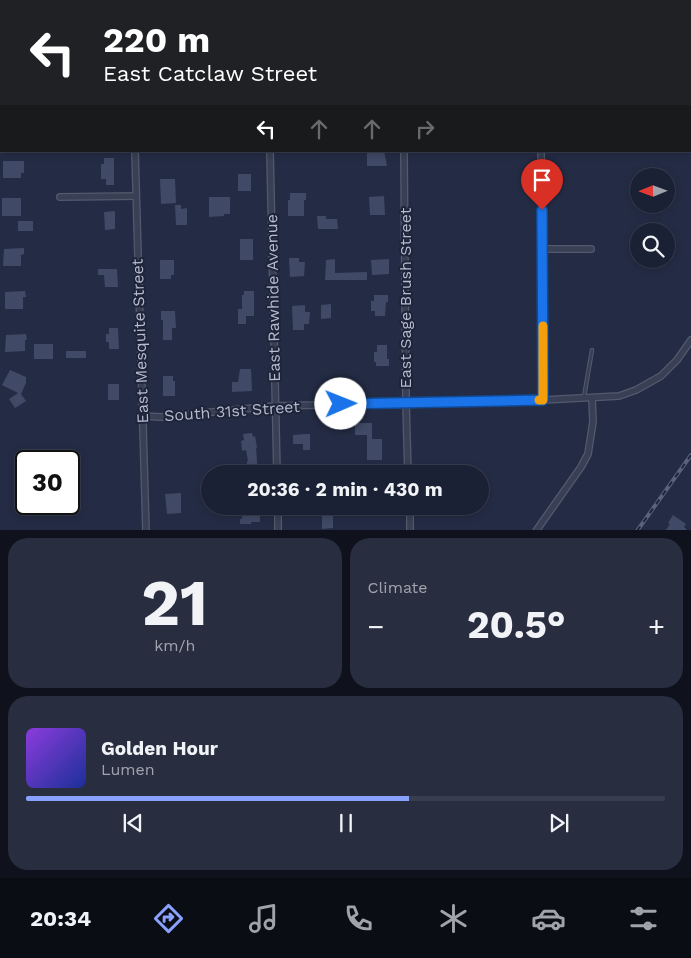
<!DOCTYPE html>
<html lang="en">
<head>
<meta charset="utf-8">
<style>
	:root { --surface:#1b2134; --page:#282e40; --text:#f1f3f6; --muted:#a0a3ac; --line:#393e4f; --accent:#8aa2ff }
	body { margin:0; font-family:"Work Sans",sans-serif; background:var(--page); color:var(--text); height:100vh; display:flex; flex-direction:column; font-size:19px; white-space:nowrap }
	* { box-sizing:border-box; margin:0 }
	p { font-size:16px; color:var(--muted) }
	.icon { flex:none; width:28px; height:28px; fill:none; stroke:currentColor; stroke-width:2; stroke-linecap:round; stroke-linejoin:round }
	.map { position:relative; height:530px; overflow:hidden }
	.drawer { display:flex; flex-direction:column; gap:8px; padding:8px; background:#0f121d; flex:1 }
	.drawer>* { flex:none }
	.banner { position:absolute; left:0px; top:0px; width:691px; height:152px; box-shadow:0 2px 8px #0003,0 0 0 1px var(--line); background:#202124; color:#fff; overflow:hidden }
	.needle { width:32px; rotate:269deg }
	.fabs { position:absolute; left:630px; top:168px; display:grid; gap:10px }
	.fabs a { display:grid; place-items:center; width:45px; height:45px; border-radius:50%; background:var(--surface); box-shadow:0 2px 8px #0003,0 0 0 1px var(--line); font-size:25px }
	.speed { position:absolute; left:15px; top:450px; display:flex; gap:10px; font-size:25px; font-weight:700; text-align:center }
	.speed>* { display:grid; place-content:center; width:65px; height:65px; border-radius:50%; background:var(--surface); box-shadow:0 2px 8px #0003,0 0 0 1px var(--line); line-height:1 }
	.speed .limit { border:2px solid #111; border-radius:8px; background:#fff; color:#111 }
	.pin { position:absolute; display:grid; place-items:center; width:42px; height:42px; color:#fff; margin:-51px -21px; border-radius:50% 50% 50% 0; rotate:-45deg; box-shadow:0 0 5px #0007 }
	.pin .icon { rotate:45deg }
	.me { position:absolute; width:55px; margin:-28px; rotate:89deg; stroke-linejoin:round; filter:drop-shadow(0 0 4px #0008) }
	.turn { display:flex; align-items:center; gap:18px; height:105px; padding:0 20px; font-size:22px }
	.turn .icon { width:65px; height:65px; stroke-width:2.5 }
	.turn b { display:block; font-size:35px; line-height:42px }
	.lanes { display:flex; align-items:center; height:48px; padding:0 20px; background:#0003; justify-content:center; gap:25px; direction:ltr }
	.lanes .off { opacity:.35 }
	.big { font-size:38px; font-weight:700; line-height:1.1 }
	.drawer .tile { flex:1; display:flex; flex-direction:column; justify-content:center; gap:8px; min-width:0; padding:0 18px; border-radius:20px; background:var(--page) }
	.drawer .dial { align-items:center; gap:0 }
	.dial b { font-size:65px; line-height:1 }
	.song { display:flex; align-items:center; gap:15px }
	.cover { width:60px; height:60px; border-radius:8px; background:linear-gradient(135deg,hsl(270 70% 55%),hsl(230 70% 35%)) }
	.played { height:5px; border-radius:2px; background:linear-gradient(90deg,var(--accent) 60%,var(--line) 60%) }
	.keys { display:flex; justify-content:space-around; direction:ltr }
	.heat { display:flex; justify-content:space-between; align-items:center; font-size:28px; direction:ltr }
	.drawer .tiles { flex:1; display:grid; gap:8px; grid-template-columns:1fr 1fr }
	.tile:last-child { grid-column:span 2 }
	.trip { position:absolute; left:201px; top:465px; width:288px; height:50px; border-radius:25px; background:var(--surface); box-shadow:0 2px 8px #0003,0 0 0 1px var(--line); font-weight:700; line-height:50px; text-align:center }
	.dock { display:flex; height:80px; justify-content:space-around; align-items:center; background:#0b0d15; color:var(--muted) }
	.dock .icon { width:35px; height:35px }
	.dock .selected { color:var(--accent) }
	.dock b { font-size:22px; color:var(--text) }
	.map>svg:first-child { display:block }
	.building { fill:#404965 }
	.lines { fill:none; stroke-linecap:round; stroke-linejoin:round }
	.service-casing { stroke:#545a6e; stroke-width:4.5 }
	.minor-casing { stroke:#545a6e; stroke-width:8 }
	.service { stroke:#393f54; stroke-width:2.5 }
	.minor { stroke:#393f54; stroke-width:5.5 }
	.rail-casing { stroke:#5b627b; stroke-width:4 }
	.rail { stroke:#1e243a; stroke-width:2; stroke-dasharray:5.5; stroke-linecap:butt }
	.route-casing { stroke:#114b97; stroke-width:12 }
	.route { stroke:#1a73e8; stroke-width:9 }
	.slow { stroke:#f59e0b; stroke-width:9 }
	.labels { text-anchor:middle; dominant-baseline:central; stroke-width:4; stroke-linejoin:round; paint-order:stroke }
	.street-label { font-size:16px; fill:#b6bbce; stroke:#1e243a }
</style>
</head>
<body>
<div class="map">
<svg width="691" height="531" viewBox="0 0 691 531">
	<rect width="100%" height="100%" fill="#242c45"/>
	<g class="building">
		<path d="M367 151H384L387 166H367Z"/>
		<path d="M104 158H114V185H106V179H101V164H104Z"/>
		<path d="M3 161H24V173H21V178H3Z"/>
		<rect x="238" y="174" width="13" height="17"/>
		<path d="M160 179H175L176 203 161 204Z"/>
		<path d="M290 193H306V200H304V216H288V200H290Z"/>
		<path d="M384 196 385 215H370L369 197Z"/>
		<path d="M209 197H230V214H224V216L209 217Z"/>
		<rect x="2" y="198" width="19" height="18"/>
		<path d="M175 205H181V209L187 208V225H176Z"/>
		<path d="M115 211V229L105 230 104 212Z"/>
		<path d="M317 216H326V219H337L338 229H318Z"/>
		<rect x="18" y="221" width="15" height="10"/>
		<rect x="240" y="239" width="13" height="21"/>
		<path d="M24 248V254L21 255V266H3L4 249Z"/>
		<path d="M289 258H299V262H305L304 276 290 277Z"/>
		<path d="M335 259V273L367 272V280H325L326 260Z"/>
		<path d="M389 259V274L372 275 371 260Z"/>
		<path d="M160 260H174V275H171V279H160Z"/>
		<path d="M98 269H117L118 287H105L104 275H98Z"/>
		<path d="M25 291 26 297H23V309H5V292Z"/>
		<path d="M244 291H254V316H246V324H238V309H242V295H244Z"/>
		<path d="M374 295H388V302H386L385 316H375V311H371V301H374Z"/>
		<path d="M331 304V318L321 319V305Z"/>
		<path d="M305 305V312H310L309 324H304V330H293L292 306Z"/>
		<path d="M161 311H175L176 328H172V340H163V320H161Z"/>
		<path d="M109 328H118L119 349H109V342H106V334H109Z"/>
		<path d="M26 334 27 340H25V351L5 352 6 335Z"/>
		<rect x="34" y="344" width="19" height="15"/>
		<path d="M377 345H387V359H389V366H376V362H374V352H377Z"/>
		<rect x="66" y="351" width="20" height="7"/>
		<path d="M240 369H251L252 391 232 392V382H238Z"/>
		<path d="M10 370 26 377V383L21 394 26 401 15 408 9 399 18 393 2 385Z"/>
		<path d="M163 376H173V381H175V396H163Z"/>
		<rect x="108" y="384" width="11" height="16"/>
		<path d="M355 423H372V439H382V460H367V435H355Z"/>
		<path d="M252 433 253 437 255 436 257 448H256L258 473 233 474V465L247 464V461H248L246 450 242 451 241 441 244 440 243 434Z"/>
		<path d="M305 434H310V450H303V444H293V435Z"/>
		<path d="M181 493V513L167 514 165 494Z"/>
		<path d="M242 506H253V514H260V522H251V524H240V519H242Z"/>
		<path d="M322 510H333V528L322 529Z"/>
		<path d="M673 515 686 524 684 527 688 531H665L670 524 668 523Z"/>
	</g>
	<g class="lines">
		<g class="service-casing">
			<path id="service" d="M584 397 592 350"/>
		</g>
		<g class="minor-casing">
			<g id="minor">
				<path d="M131 0V1"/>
				<path d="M224 1 227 0"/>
				<path d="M690 115 691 116"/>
				<path d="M135 151 146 531"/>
				<path d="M270 151 277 474"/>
				<path d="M404 151 406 403 408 474"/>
				<path d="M541 151 543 249V400"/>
				<path d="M60 197 136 196"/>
				<path d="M543 249H591"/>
				<path d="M142 416 161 417 275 406 543 400 619 396 636 390 661 376 677 360 691 340"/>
				<path d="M278 506V531"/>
				<path d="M410 506V531"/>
				<path d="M536 531 581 467 588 454 593 422 592 398"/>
			</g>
		</g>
		<use href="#service" class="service"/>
		<use href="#minor" class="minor"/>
		<g class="rail-casing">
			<path id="rail" d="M637 531 691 455"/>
		</g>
		<use href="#rail" class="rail"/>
	</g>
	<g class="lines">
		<g class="route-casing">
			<path id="route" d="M341 404 543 400 542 210"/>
		</g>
		<use href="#route" class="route"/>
		<path class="slow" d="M539 400H543V326"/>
	</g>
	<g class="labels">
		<g class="street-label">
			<text transform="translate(273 298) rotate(-91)">East Rawhide Avenue</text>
			<text transform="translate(405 298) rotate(-90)">East Sage Brush Street</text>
			<text transform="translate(140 341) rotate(-92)">East Mesquite Street</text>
			<text transform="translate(232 411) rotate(-4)">South 31st Street</text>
		</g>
	</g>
</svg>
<div class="fabs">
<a><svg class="needle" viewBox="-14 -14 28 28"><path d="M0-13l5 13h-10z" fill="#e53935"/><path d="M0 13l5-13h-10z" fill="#a0a3ac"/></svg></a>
<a><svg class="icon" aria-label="search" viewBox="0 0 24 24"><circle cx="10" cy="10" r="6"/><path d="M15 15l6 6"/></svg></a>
</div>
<div class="speed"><div class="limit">30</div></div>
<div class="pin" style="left:542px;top:210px;background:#d93025"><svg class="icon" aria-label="arrive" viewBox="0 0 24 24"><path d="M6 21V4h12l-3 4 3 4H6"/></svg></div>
<svg class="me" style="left:341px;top:404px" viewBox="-20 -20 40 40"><circle r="19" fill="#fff"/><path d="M0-13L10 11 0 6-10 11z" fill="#1a73e8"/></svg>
<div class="trip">20:36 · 2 min · 430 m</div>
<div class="banner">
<div class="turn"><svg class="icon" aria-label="left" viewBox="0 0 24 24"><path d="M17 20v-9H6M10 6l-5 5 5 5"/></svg><div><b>220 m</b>East Catclaw Street</div></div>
<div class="lanes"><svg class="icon" aria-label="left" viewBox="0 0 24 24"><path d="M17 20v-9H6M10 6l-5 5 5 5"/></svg><svg class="icon off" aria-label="ahead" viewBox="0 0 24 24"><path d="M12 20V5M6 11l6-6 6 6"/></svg><svg class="icon off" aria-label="ahead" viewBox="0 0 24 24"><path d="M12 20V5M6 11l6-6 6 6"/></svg><svg class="icon off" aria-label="right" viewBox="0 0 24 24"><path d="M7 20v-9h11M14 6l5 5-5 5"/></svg></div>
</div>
</div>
<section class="drawer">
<div class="tiles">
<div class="tile dial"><b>21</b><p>km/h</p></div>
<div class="tile"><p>Climate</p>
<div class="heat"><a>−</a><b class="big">20.5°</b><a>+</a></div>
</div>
<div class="tile">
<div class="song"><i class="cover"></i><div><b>Golden Hour</b><p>Lumen</p></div></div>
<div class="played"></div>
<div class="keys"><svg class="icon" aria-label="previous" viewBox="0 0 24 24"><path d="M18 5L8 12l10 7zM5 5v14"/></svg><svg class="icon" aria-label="pause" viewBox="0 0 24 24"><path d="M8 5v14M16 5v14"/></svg><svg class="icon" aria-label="next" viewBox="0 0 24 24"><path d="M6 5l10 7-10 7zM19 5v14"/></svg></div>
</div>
</div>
</section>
<nav class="dock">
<b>20:34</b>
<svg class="icon selected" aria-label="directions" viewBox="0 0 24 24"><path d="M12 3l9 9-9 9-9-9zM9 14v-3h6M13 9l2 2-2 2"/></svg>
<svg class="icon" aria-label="music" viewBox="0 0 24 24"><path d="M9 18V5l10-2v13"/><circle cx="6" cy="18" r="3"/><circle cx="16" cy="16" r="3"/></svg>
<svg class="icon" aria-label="phone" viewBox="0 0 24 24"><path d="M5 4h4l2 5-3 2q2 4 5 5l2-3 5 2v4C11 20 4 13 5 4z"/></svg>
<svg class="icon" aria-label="climate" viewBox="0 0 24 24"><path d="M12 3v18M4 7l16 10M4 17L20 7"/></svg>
<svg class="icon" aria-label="car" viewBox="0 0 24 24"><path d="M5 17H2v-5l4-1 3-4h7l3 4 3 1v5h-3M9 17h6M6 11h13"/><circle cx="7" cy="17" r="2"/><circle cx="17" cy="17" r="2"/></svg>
<svg class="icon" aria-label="filters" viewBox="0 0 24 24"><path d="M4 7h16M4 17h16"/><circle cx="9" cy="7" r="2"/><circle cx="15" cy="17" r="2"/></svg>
</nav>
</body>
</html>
